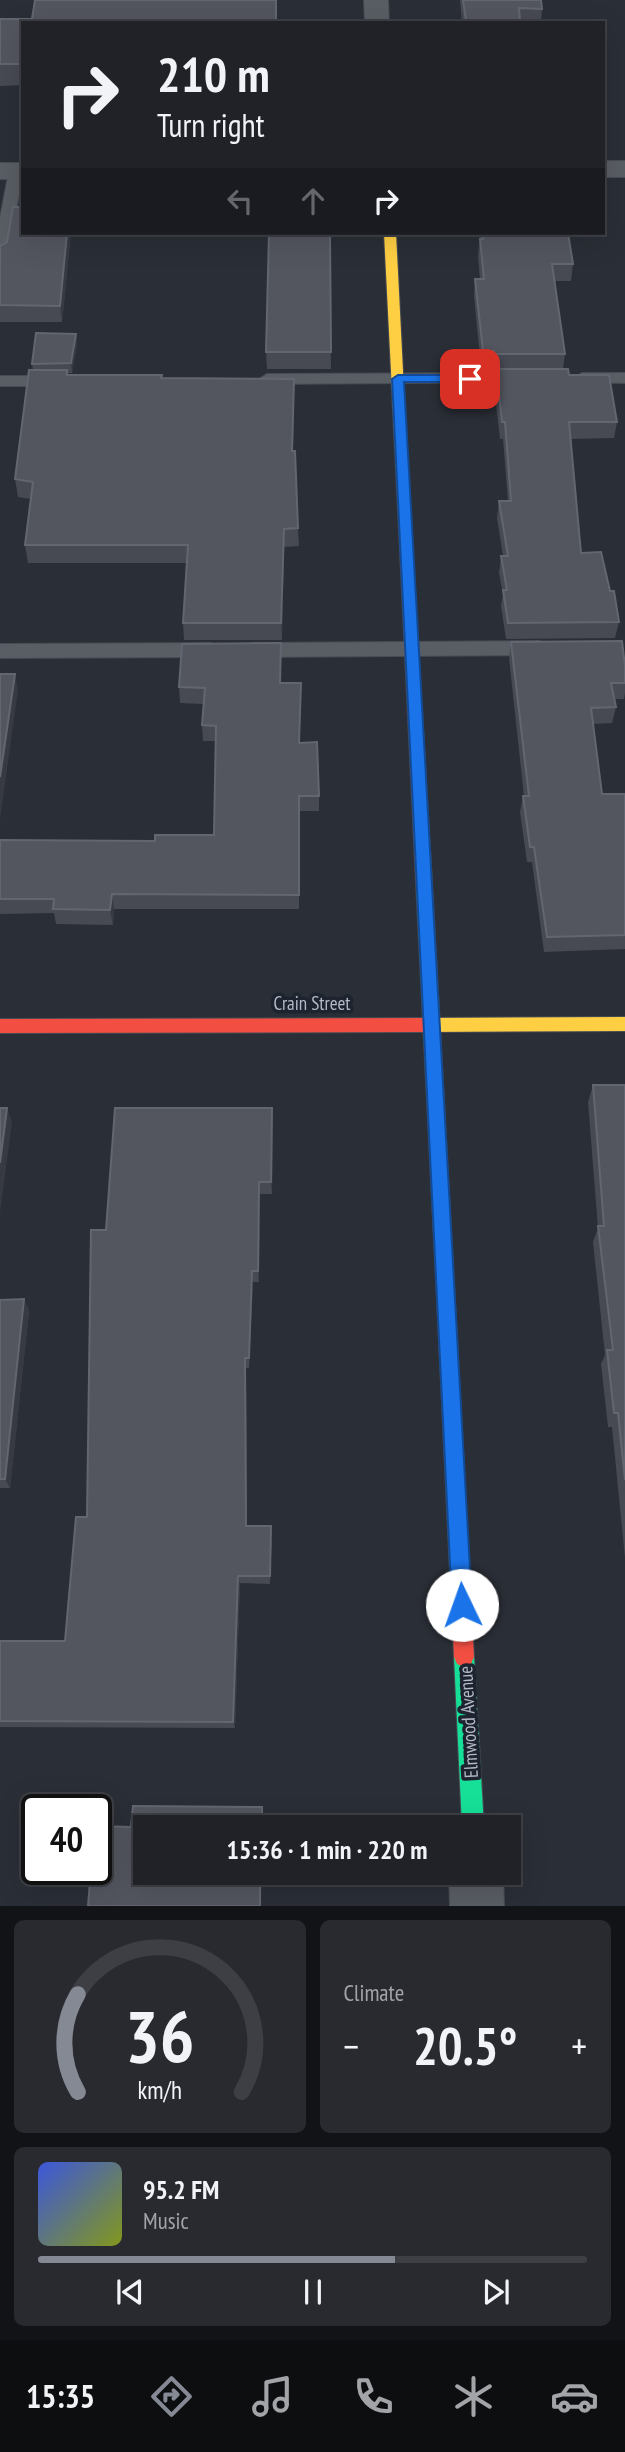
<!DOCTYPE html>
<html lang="en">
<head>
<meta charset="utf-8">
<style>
	:root { --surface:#202228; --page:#282a30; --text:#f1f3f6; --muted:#a2a4a8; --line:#3d3f45; --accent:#848994 }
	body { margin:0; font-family:"PT Sans Narrow",sans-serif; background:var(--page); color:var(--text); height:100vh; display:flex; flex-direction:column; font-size:26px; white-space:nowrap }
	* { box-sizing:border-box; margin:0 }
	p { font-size:23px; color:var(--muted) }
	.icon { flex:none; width:38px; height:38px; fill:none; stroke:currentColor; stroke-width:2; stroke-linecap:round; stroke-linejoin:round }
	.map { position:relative; height:1906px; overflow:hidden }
	.drawer { display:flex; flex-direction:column; gap:14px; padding:14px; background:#121316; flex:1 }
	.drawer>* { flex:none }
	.guide { position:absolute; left:21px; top:21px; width:584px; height:214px; border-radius:0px; box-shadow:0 7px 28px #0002,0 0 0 2px var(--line); background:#202228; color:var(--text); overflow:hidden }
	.speed { position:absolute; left:21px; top:1794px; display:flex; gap:14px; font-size:35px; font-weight:700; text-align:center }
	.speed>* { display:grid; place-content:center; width:91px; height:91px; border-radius:50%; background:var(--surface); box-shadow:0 7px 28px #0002,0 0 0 2px var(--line); line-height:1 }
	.speed .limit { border:4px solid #111; border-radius:10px; background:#fff; color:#111 }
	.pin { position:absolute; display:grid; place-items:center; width:60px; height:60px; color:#fff; margin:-30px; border-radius:14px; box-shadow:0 4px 10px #0006 }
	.me { position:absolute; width:77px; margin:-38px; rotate:357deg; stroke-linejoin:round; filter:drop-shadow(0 0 5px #0008) }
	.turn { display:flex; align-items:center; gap:24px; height:147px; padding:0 21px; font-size:32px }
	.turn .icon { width:91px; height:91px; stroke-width:2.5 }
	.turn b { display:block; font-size:49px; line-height:60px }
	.lanes { display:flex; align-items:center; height:66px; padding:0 21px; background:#0003; justify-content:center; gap:35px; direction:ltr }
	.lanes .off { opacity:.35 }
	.big { font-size:52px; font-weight:800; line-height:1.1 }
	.drawer .tile { flex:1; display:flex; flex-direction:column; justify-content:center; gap:10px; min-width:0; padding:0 24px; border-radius:10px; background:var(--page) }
	.drawer .dial { align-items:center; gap:0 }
	.dial svg { height:182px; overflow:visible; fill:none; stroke:var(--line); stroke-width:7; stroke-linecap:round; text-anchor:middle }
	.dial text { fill:var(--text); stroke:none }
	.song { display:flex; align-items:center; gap:21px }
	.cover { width:84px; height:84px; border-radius:10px; background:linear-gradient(135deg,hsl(230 70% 55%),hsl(70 70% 35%)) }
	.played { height:7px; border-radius:4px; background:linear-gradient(90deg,var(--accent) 65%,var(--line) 65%) }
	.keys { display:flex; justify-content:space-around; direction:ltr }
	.heat { display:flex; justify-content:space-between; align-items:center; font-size:38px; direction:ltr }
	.drawer .tiles { flex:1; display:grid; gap:14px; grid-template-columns:1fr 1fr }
	.tile:last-child { grid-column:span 2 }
	.trip { position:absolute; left:133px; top:1815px; width:388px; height:70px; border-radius:0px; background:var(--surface); box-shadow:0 7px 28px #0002,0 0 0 2px var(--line); font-weight:800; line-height:70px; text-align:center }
	.tab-bar { display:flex; height:112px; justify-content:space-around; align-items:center; background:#0d0e10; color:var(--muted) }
	.tab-bar .icon { width:49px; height:49px }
	.tab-bar .active { color:var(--accent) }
	.tab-bar b { font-size:32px; color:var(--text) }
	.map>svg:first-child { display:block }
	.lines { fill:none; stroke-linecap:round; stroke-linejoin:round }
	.lane-casing { stroke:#474b53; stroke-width:2 }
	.street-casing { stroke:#474b53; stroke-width:2 }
	.fast-casing { stroke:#474b53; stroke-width:2 }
	.slow-casing { stroke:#474b53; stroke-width:2 }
	.jam-casing { stroke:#474b53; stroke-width:2 }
	.lane { fill:#595d64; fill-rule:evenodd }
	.street { fill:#595d64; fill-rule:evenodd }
	.fast { fill:#16e098; fill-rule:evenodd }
	.slow { fill:#ffcf43; fill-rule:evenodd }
	.jam { fill:#f24e42; fill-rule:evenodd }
	.wall { fill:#474a53 }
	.shaded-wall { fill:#373a42 }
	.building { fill:#53565f; stroke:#626670; stroke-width:2 }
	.route { fill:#1a73e8; stroke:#114b97; stroke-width:2 }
	.labels { text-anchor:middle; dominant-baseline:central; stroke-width:7; stroke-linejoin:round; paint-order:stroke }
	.street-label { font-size:19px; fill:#b4bac7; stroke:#1d2430 }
</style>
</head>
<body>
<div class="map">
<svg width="625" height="1906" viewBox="0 0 625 1906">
	<rect width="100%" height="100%" fill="#2a2e36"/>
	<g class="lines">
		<g class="lane-casing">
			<g id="lane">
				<path d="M16 167 21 168 23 173 7 258 0 262V218L9 171Z"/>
				<path d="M521 373 529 378 527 382 267 384 259 379 267 374Z"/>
				<path d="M582 373H625V383L576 382 574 378Z"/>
				<path d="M0 376H56L64 381 56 386H0Z"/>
				<path d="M539 641 545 643 548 648 545 653 539 655 253 657 247 655 244 650 247 645 253 643Z"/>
				<path d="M210 643 216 645 219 650 216 655 210 657 0 658V644Z"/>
			</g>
		</g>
		<g class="street-casing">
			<g id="street">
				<path d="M364 0H388L389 23H365Z"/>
				<rect x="604" y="161" width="21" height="16"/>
				<rect x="0" y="163" width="23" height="16"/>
				<path d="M449 1872H503L504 1906H450Z"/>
			</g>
		</g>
		<g class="fast-casing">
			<g id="fast">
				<path d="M424 876 429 878 432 882 456 1320 453 1326 447 1329 441 1326 438 1320 416 882 419 878Z"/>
				<path d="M464 1647 471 1650 474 1657 484 1827H462L454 1657 457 1650Z"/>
			</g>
		</g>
		<g class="slow-casing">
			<g id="slow">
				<path d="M384 233H396L410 510 404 514 398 510Z"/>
				<path d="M625 1017V1031L422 1032 416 1030 414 1025 416 1020 422 1018Z"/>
			</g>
		</g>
		<g class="jam-casing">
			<g id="jam">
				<path d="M404 506 410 510 432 882 429 886H419L416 882 398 510Z"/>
				<path d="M422 1018 428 1020 430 1025 428 1030 422 1032 0 1033V1019Z"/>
				<path d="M447 1311 453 1314 456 1320 474 1657 471 1664 464 1667 457 1664 454 1657 438 1320 441 1314Z"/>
			</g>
		</g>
		<use href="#lane" class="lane"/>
		<use href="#street" class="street"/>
		<use href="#fast" class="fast"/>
		<use href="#slow" class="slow"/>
		<use href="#jam" class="jam"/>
	</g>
	<g class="wall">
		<path d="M460 0H541L542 9 541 23H462Z"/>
		<path d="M0 19 23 23V85L0 86Z"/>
		<path d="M71 233 62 322H0V246Z"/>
		<path d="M330 233 331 369H267L266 352Z"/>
		<path d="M480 233H568L573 264 571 281H554L565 354 563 369 617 422 614 438 570 439 581 553 610 591 619 622 615 638 506 639 501 606 503 594 499 573 501 556H503L497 518 499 501H508L503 439H500L494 386 496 371H492V368H481L474 296 475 279H480L478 256Z"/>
		<path d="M76 334 77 343 72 373H68V375H162L163 378 294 397 293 451 298 528 299 546 284 547 282 640H184L183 623 187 563H28L25 545 31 499 18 497 15 479 33 370 32 364Z"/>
		<path d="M511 642 625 666V693L624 699H615L616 707 612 723 593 724 602 794H625V949L544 952 532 862H527L520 812 523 796H524L509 658Z"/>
		<path d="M281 643V683H301L299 742 319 796V811H299V909H114L113 925 56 924 54 913 0 914V840L155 841 214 835 216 741H203L202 725 204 704 180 703 179 687Z"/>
		<path d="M593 1085H625V1558L612 1427H608L601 1364 605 1355 593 1242 598 1228 588 1102Z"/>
		<path d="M273 1120 272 1194H260L259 1282H253L249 1368H246L247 1526 272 1534 270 1584 240 1583 235 1728 0 1727V1641H65L87 1517 106 1230Z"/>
		<path d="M24 1299 29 1311 10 1488H0V1300Z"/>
	</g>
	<g class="shaded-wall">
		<path d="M67 233H71L62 322 60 306Z"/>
		<path d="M76 334 77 343 72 373 71 363Z"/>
		<path d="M284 529V547L282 640 281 623Z"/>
		<path d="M15 674 18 690 0 820V777Z"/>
		<path d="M301 683V699L299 758V743Z"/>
		<path d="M112 894 114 909 113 925 110 910Z"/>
		<path d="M7 1108 12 1122 0 1213V1163Z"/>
		<path d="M272 1108 273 1120 272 1194 271 1182Z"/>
		<path d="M259 1182 260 1194 259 1282 258 1271Z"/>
		<path d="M252 1271 253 1282 249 1368V1358Z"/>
		<path d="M24 1299 29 1311 10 1488 5 1479Z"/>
		<path d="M245 1358 246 1368 247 1534 246 1526Z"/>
		<path d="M271 1526 272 1534 270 1584V1576Z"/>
		<path d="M238 1576 240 1583 235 1728 233 1722Z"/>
		<path d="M260 1872H262L261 1906H260Z"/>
	</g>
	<g class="building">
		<path d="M35 0H276V23H23V64H0V19H32Z"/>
		<path d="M463 0H541L542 9 519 8 520 23H463V21H466Z"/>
		<path d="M13 207H23V233H67L60 306 0 305V246L7 242Z"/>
		<path d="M269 233H330L331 352H266Z"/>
		<path d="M483 233H568L573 264H552L565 354H494V351H483L475 279H484L480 239H483Z"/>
		<path d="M36 333 76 334 71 363 32 364Z"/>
		<path d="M496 369H568L569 375H609L617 422H569L581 553 601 552 610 591H614L619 622 508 623 503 590H507L501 556H508L499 501H511L505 422H502Z"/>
		<path d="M29 370H67V375H162L161 378 294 379 292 451H295L298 528 284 529 281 623H183L188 545H25L33 482 15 479Z"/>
		<path d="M622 641 625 666V683H611L616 707 591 708 602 794H625V935L547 937 534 847H530L523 796H529L511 642Z"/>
		<path d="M281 643 280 683H301L299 743 317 742 319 796H299V895L112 894 110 910 53 909 54 899H0V840L155 841V835H214L216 726 202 725 205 688 179 687 182 644Z"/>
		<path d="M0 674H15L0 777Z"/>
		<path d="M593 1085H625V1480L618 1413H614L607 1350H613L598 1226H604Z"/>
		<path d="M0 1108H7L0 1163Z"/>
		<path d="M115 1108H272L271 1182H259L258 1271H252L249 1358H245L246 1526H271L270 1576H238L233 1722 0 1721V1641H65L76 1517H87L91 1230H106Z"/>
		<path d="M24 1299 5 1479H0V1300Z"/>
		<path d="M133 1806 262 1807V1827H145V1872H260V1906H88L91 1869H96V1826L131 1827Z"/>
	</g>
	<path class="route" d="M398 375H470L476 379 470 382H404L472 1605 469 1613 462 1616 454 1613 452 1605 392 379Z"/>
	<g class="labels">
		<g class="street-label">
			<text x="312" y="1003">Crain Street</text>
			<text transform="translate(468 1722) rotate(-93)">Elmwood Avenue</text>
		</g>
	</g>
</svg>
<div class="speed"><div class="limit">40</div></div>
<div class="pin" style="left:470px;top:379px;background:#d93025"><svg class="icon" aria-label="arrive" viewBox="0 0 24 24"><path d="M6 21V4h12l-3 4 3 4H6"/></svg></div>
<svg class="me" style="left:462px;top:1605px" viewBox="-20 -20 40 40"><circle r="19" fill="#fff"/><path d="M0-13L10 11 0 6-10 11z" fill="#1a73e8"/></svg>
<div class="trip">15:36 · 1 min · 220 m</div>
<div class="guide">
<div class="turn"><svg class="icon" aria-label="right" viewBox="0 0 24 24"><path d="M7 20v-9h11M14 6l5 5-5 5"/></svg><div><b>210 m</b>Turn right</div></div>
<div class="lanes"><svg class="icon off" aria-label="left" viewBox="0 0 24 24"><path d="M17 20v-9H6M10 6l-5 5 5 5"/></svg><svg class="icon off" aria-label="ahead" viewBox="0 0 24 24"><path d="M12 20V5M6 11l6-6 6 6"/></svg><svg class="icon" aria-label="right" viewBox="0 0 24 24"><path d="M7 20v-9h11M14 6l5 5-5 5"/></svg></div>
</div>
</div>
<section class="drawer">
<div class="tiles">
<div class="tile dial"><svg viewBox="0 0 100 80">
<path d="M14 69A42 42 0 1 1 86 69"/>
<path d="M14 69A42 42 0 0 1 14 26" stroke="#848994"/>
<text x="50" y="56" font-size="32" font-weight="700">36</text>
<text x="50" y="72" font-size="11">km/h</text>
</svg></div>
<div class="tile"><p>Climate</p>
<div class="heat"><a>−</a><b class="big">20.5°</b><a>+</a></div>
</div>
<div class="tile">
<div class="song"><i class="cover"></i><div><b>95.2 FM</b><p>Music</p></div></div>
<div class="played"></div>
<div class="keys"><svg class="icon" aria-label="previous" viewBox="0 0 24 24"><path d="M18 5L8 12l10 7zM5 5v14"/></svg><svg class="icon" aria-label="pause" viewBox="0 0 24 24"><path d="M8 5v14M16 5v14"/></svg><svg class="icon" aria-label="next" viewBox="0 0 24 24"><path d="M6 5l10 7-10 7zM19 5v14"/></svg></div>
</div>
</div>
</section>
<nav class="tab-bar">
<b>15:35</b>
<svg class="icon active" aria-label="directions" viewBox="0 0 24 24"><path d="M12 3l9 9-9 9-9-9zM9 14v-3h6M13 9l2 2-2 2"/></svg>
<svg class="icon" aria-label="music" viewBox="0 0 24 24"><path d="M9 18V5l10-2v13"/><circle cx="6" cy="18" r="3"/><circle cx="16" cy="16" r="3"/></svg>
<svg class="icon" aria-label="phone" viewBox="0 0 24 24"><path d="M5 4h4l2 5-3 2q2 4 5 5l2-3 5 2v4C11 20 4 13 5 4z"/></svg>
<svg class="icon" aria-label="climate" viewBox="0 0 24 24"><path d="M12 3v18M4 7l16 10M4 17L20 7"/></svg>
<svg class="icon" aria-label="car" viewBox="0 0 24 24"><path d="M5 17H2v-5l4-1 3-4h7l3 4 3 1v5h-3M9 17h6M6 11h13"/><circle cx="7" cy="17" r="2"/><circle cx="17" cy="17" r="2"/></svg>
</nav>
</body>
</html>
